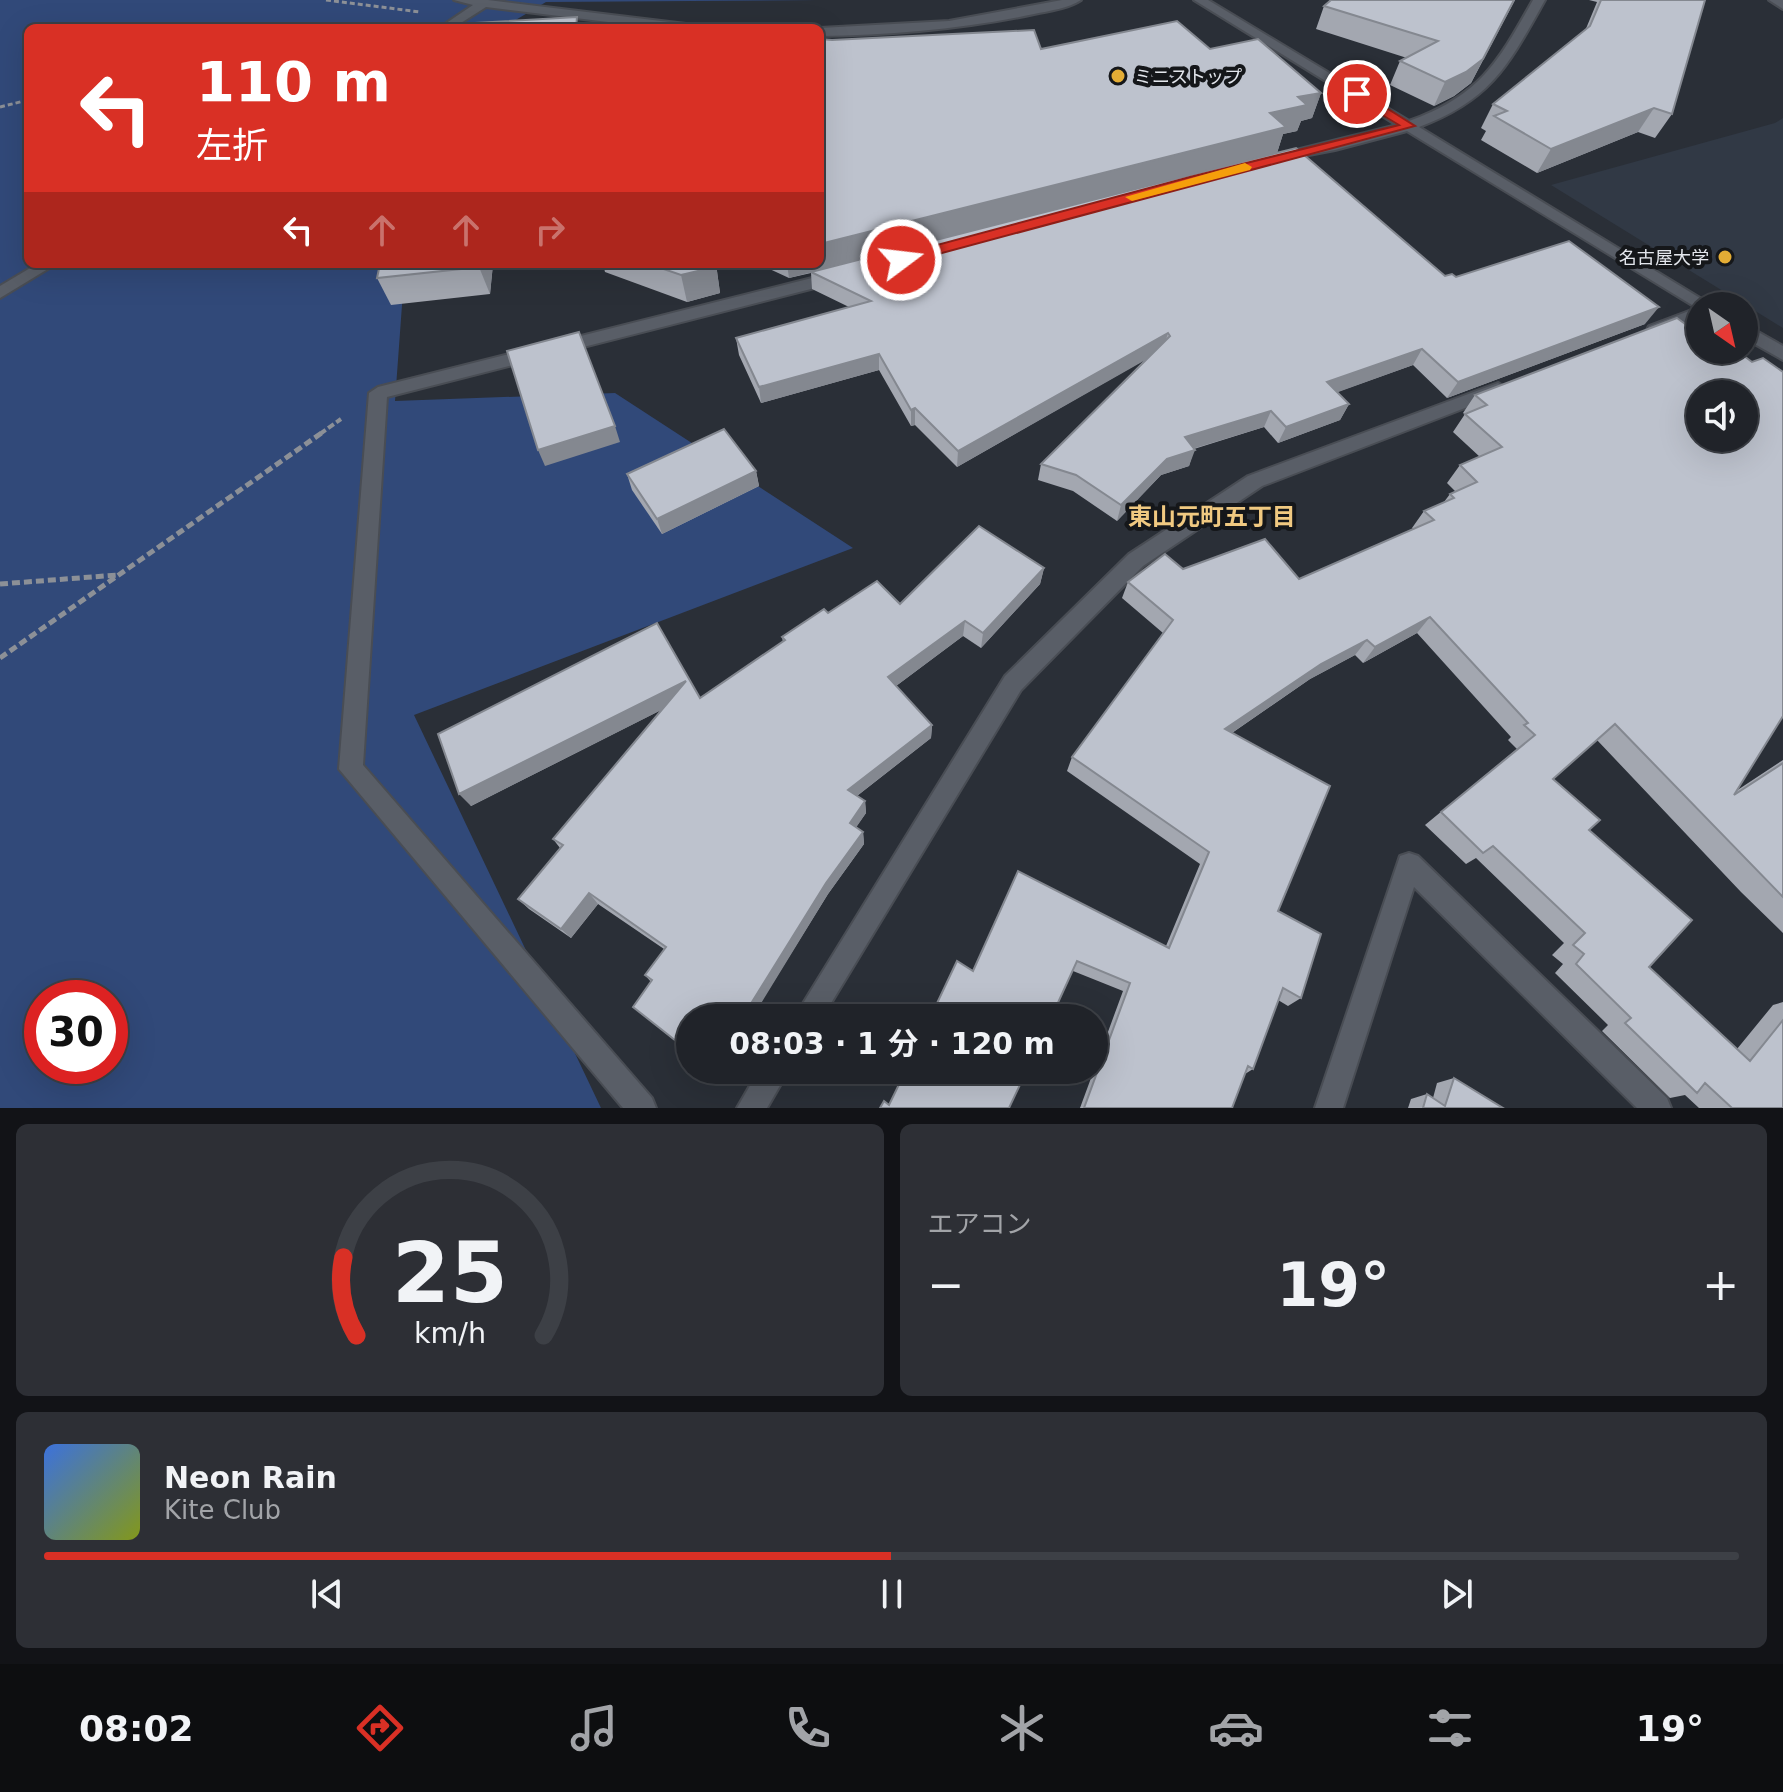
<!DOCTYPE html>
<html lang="ja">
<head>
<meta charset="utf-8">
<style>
	:root { --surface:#202329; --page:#2d2f35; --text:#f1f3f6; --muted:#a2a4a8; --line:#3d4046; --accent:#d93025 }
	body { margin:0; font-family:"DejaVu Sans","Noto Sans JP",sans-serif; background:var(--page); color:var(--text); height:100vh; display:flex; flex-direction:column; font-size:30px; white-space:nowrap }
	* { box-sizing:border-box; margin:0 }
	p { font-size:26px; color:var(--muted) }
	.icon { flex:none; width:44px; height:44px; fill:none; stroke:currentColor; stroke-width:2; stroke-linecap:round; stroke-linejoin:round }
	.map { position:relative; height:1108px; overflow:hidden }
	.side { display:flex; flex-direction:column; gap:16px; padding:16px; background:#121317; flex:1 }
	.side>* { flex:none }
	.banner { position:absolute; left:24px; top:24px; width:800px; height:244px; border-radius:12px; box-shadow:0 8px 32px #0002,0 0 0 2px var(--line); background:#d93025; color:#fff; overflow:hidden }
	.needle { width:52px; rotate:146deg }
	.buttons { position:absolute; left:1686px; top:292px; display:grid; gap:16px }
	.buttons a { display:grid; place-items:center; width:72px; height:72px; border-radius:50%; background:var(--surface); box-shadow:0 8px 32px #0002,0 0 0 2px var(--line); font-size:40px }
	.speed { position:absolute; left:24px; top:980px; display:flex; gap:16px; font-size:40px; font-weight:700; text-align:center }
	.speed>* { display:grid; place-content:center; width:104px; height:104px; border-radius:50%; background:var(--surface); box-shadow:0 8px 32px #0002,0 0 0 2px var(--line); line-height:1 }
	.speed .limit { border:12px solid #d22; background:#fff; color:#111 }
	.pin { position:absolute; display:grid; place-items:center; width:68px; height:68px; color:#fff; margin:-34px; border:4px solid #fff; border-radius:50%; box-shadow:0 2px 8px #0007 }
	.me { position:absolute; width:88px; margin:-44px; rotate:75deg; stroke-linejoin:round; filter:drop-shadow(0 0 6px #0008) }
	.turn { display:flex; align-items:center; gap:28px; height:168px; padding:0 40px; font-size:36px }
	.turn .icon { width:104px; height:104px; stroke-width:2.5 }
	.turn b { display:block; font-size:56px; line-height:68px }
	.lanes { display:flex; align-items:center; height:76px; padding:0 40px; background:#0003; justify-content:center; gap:40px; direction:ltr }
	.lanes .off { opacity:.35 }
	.big { font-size:60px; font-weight:700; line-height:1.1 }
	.side .tile { flex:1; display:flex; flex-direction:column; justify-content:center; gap:12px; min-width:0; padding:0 28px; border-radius:12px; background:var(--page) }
	.side .dial { align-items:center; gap:0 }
	.dial svg { height:208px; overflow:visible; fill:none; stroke:var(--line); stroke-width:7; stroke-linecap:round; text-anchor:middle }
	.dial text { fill:var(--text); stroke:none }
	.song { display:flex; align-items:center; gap:24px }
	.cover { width:96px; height:96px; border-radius:12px; background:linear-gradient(135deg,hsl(220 70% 55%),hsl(70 70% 35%)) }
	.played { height:8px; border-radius:4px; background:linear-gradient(90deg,var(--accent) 50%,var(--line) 50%) }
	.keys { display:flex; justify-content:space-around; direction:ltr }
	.heat { display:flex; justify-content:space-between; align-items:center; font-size:44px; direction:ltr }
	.side .tiles { flex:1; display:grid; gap:16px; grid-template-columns:1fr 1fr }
	.tile:last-child { grid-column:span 2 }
	.trip { position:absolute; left:676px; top:1004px; width:432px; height:80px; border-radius:40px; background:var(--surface); box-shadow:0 8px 32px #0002,0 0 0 2px var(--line); font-weight:700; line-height:80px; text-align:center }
	.dock { display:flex; height:128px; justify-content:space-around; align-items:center; background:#0d0e10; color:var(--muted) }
	.dock .icon { width:56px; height:56px }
	.dock .selected { color:var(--accent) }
	.dock b { font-size:36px; color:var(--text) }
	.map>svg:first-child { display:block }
	.built { fill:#313945 }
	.green { fill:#314979; fill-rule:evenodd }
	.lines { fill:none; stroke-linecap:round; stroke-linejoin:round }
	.street-casing { stroke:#494d54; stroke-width:4 }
	.secondary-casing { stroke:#494d54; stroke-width:4 }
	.path-far2 { stroke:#8c9097; stroke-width:3; stroke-dasharray:5 3; stroke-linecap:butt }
	.path-far1 { stroke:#8c9097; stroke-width:4; stroke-dasharray:7 3; stroke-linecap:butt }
	.path { stroke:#8c9097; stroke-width:5; stroke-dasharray:8 4; stroke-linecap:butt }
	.street { fill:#595e67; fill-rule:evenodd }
	.secondary { fill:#595e67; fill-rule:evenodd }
	.wall { fill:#a3a7b0 }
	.shaded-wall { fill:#848890 }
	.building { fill:#bdc2cd; stroke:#848890; stroke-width:2; fill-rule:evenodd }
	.route { fill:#d93025; stroke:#8d1f18; stroke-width:2 }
	.slow { fill:#f59e0b }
	.poi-dot { fill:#e4ad35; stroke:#15171a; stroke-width:3 }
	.labels { text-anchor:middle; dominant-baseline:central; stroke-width:8; stroke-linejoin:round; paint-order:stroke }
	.far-poi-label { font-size:18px; fill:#e3e6ec; stroke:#15171a; text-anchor:start }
	.neighbourhood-label { font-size:24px; font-weight:bold; fill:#f0c981; stroke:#15171a }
</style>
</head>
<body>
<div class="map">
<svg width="1783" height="1108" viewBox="0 0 1783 1108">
	<rect width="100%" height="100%" fill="#2a2f37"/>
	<path class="built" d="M1783 118V328L1551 185 1775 123Z"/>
	<path class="green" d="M0 0H817L546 2 502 28H28V264H405L395 401 615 393 853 548 414 715 601 1108H0ZM42 998H110V1066H42Z"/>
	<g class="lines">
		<g class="street-casing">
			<g id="street">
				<path d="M1194 0H1208L1409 121C1481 95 1498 62 1533 0H1545C1509 64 1492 100 1419 127L1713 306H1700V319L1661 334H1649L1647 330 1649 326 1697 308 1407 131 1335 150 1272 162V156L1397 125Z"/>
				<path d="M1769 0H1783V9Z"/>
				<path d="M836 272 842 273V281L387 397 363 765 652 1098 656 1108H623L339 769 369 393 378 387Z"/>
				<path d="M1744 324 1783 346V360L1744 338Z"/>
				<path d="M1498 383 1507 389 1504 393 1262 486 1143 566 1021 690 822 1018H794L1005 676 1129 554 1248 476Z"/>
				<path d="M1409 853 1418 856 1667 1098 1671 1108H1637L1414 887 1343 1108H1315L1397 865 1400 856Z"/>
				<path d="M759 1070H789L767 1108H737Z"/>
			</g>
		</g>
		<g class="secondary-casing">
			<g id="secondary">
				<path d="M454 0H488L686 24 692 28H657L486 7 453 28H439L473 5Z"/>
				<path d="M1062 0H1081C1069 8 1049 11 1034 14 964 29 892 35 820 36V28L949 21Z"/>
				<path d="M37 264H56L0 298V286Z"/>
			</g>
		</g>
		<g class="path-far2">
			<path d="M326 0 420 12"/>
			<path d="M0 107 28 100"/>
		</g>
		<path class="path-far1" d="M320 434 341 419"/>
		<g class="path">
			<path d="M0 584 118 575"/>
			<path d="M0 658 323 432"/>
		</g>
		<use href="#street" class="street"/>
		<use href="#secondary" class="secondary"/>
	</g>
	<g class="wall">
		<path d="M1515 0 1471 83 1454 96 1434 106 1390 85 1400 61 1407 58 1316 29 1324 6Z"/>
		<path d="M1589 0H1705L1672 114 1655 138 1638 132 1537 173 1481 140 1486 131 1481 128 1493 104 1585 31 1597 2Z"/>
		<path d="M832 40 1041 49H1210L1321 93 1312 118 1301 121 1297 131 1283 134 1277 153 1445 276 1645 324 1447 398 1413 365 1337 392 1349 404 1340 420 1278 443 1264 427 1194 449 1189 466 1161 475 1117 521 1073 491 1038 480 1041 464 1146 359 957 467 915 425 911 426 879 370 761 403 739 355 736 338 849 307 812 289 811 273 789 278 759 264H820Z"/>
		<path d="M493 264 490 294 391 305 377 278Z"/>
		<path d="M603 264H716L720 293 687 302 605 272Z"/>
		<path d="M1677 318 1736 791 1783 760V933L1741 892 1597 740 1553 779 1589 830 1649 967 1737 1049 1773 1005 1783 1002V1108H1699L1685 1095 1670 1098 1602 1031 1608 1025 1555 973 1563 964 1552 955 1564 943 1476 858 1466 864 1425 825 1517 749 1508 740 1511 737 1417 633 1363 663 1355 655 1310 679 1232 733 1301 998 1288 1006 1278 1000 1253 1069 1245 1074 1232 1108H1080L1123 991 1073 971H973L1166 946 1200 864 1067 771 1072 757 1163 633 1122 598 1128 582 1183 569 1299 579 1413 529 1412 528 1424 511 1444 502 1450 494 1456 492 1447 483 1460 465 1480 457 1453 432 1465 414 1463 413 1475 395Z"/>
		<path d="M756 471 759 486 662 534 632 490 627 474Z"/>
		<path d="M1044 568 1040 584 981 648 963 636 896 686 932 725 931 738 857 796 865 801 866 813 856 827 863 832 864 844 828 894 751 1018H690V1053L633 1007 651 982 645 975 664 949 598 904 571 938 529 909 518 899 560 848 553 839 661 710 471 806 438 734 700 698 783 642 782 637 828 613 900 604Z"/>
		<path d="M1454 1078 1503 1108H1408L1411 1099 1427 1094 1433 1098 1437 1083Z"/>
	</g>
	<g class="shaded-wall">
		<path d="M1514 0 1471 83 1454 96 1434 106 1445 82Z"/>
		<path d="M1321 93 1312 118 1301 121 1297 131 1283 134 1277 153 789 278 787 264H820V244L1270 113 1298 97Z"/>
		<path d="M1654 108 1638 132 1537 173 1551 149Z"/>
		<path d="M479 264H493L490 294 479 267Z"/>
		<path d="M716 264 720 293 687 302 681 275Z"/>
		<path d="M1659 307 1645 324 1447 398 1458 382Z"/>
		<path d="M1168 333 1163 350 957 467 958 451Z"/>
		<path d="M1422 349 1413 365 1319 399 1327 382Z"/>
		<path d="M879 354V370L761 403 759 387Z"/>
		<path d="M1349 404 1340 420 1278 443 1286 427Z"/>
		<path d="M915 408V425L911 426V410Z"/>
		<path d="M1271 411 1264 427 1179 453 1185 437Z"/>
		<path d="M615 426 620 442 545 466 538 450Z"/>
		<path d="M1195 450 1189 466 1161 475 1117 521 1121 505 1167 459Z"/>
		<path d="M756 471 759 486 662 534 657 519Z"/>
		<path d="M1044 568 1040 584 981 648 983 633Z"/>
		<path d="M1430 617 1417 633 1363 663 1375 647Z"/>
		<path d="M965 621 963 636 888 692V677Z"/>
		<path d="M1367 640 1355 655 1310 679 1217 743 1225 729 1321 664Z"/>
		<path d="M686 681 691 695 471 806 459 794Z"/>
		<path d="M932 725 931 738 849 802 848 790Z"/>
		<path d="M865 801 866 813 851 835 850 823Z"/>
		<path d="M863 832 864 844 828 894 757 1010 751 1018H742L826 883Z"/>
		<path d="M589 893 598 904 571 938 561 929Z"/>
	</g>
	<g class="building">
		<path d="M1331 0H1514L1483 59 1466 72 1445 82 1400 61 1438 41 1324 6Z"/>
		<path d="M1601 0H1705L1672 114 1654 108 1551 149 1494 116 1507 111 1493 104 1590 26Z"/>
		<path d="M577 17 576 28H459L475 23Z"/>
		<path d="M1177 21 1210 49 1258 39 1321 93 1298 97 1307 105 1270 113 1286 127 820 244V39L832 40 1034 30 1041 49Z"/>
		<path d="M640 24 663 28H636Z"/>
		<path d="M1296 148 1445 276 1452 274 1456 277 1569 241 1659 307 1458 382 1422 349 1327 382 1349 404 1286 427 1271 411 1185 437 1195 450 1167 459 1121 505 1076 475 1041 464 1170 336 1168 333 958 451 915 408 911 410 879 354 759 387 736 338 871 301 811 272Z"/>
		<path d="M380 264H479V267L377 278Z"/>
		<path d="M649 264H715V267L681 275Z"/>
		<path d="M1677 318 1700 335V350H1736L1752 362 1763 358 1783 372V716L1734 795 1783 763V897L1615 724 1553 779 1600 820 1589 830 1692 920 1649 967 1750 1061 1783 1020V1108H1732L1705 1083 1697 1093 1625 1023 1631 1018 1576 964 1584 954 1573 945 1585 933 1493 846 1483 853 1441 812 1535 735 1524 725 1528 723 1430 617 1375 647 1367 640 1321 664 1225 729 1330 786 1278 911 1321 934 1301 998 1283 988 1253 1069 1248 1066 1232 1108H1084L1130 983 1077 961 1051 1018H930L957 961 973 971 1018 871 1169 948 1209 852 1072 757 1173 620 1128 582 1165 554 1183 569 1265 539 1299 579 1434 520 1424 511 1454 498 1450 494 1477 482 1460 465 1502 447 1465 414 1487 405 1475 395ZM1700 394H1744V438H1700Z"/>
		<path d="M579 332 615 426 538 450 507 351Z"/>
		<path d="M724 429 756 471 657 519 627 474Z"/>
		<path d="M979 526 1044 568 983 633 965 621 888 677 932 725 848 790 865 801 850 823 863 832 826 883 742 1018H690V1052L633 1007 652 980 645 975 666 947 589 893 561 929 518 899 563 845 553 839 686 681 459 794 438 734 657 623 700 698 785 640 782 637 824 609 828 613 877 581 900 604Z"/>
		<path d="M906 1070H1027L1009 1108H880L884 1101 889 1105Z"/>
		<path d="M1454 1078 1503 1108H1423L1427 1094 1445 1106Z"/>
	</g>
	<path class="route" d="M1352 92H1361L1415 126 901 264 894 260 896 256 1190 177 1399 125 1352 97Z"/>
	<path class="slow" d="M1245 163 1252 167 1250 170 1132 201 1125 197Z"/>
	<g class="poi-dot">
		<circle cx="1118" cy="76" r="8"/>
		<circle cx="1725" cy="257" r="8"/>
	</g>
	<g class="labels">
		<g class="far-poi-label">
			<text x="1134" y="76">ミニストップ</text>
			<text x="1709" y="257" text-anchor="end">名古屋大学</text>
		</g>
		<g class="neighbourhood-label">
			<text x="1212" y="517">東山元町五丁目</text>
		</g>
	</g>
</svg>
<div class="buttons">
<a><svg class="needle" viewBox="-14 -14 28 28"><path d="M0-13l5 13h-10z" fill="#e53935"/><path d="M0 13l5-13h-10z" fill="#a2a4a8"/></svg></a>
<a><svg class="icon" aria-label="sound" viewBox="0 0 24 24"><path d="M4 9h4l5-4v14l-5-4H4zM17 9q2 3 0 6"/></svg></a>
</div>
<div class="speed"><div class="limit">30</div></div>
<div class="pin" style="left:1357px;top:94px;background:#d93025"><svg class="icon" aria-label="arrive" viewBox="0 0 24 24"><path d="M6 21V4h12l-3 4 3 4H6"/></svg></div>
<svg class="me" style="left:901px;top:260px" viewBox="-20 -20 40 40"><circle r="17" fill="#d93025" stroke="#fff" stroke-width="3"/><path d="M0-11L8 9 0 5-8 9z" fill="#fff"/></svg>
<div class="trip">08:03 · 1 分 · 120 m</div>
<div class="banner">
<div class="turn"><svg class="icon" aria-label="left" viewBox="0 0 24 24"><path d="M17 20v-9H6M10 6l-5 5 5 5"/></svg><div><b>110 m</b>左折</div></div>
<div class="lanes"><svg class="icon" aria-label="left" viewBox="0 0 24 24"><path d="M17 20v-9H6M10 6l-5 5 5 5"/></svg><svg class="icon off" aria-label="ahead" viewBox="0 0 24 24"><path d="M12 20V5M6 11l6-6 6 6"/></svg><svg class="icon off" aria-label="ahead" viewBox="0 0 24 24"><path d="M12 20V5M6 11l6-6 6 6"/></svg><svg class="icon off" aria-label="right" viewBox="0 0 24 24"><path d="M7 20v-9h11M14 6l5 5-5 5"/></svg></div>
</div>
</div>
<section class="side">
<div class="tiles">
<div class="tile dial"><svg viewBox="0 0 100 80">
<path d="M14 69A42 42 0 1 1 86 69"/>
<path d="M14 69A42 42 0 0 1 9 39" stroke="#d93025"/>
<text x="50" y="56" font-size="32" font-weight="700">25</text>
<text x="50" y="72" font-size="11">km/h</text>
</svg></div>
<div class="tile"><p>エアコン</p>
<div class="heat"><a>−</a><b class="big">19°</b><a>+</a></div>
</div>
<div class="tile">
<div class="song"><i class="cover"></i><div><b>Neon Rain</b><p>Kite Club</p></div></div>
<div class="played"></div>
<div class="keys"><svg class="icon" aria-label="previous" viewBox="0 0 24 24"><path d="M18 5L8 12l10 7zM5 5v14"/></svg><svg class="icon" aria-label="pause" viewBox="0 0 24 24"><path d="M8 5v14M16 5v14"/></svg><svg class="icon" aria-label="next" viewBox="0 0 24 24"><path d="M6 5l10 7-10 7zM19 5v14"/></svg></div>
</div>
</div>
</section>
<nav class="dock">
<b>08:02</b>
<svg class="icon selected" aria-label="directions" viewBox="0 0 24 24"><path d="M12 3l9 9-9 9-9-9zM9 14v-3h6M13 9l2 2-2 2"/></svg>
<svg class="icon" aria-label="music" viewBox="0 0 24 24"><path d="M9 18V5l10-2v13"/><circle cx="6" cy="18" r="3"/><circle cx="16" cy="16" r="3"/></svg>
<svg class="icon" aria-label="phone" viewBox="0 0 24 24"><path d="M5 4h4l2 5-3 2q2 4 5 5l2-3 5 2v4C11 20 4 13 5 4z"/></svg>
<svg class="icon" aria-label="climate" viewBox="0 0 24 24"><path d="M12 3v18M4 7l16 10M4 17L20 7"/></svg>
<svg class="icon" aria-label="car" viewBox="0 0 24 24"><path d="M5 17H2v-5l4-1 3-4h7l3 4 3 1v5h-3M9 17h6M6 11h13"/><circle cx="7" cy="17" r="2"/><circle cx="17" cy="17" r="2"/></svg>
<svg class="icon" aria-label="filters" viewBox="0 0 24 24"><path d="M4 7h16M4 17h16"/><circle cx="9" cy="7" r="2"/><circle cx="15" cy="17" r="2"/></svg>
<b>19°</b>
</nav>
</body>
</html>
